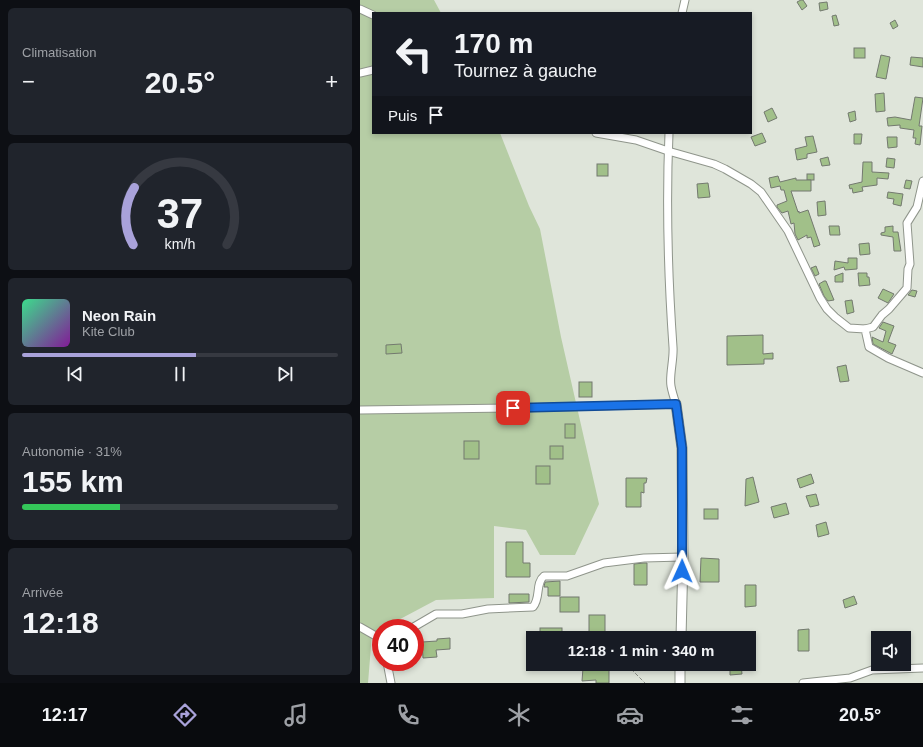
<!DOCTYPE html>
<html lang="fr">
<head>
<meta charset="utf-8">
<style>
	:root { --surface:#171b24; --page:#20242c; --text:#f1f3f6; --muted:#9ea1a6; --line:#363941; --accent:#a9a2da }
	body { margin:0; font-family:Helvetica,sans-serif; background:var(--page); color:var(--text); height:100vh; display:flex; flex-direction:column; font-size:15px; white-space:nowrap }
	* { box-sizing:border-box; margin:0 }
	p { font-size:13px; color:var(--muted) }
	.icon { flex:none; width:22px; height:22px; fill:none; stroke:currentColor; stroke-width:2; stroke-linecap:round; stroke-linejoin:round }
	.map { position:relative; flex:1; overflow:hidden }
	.sheet { display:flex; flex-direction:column; gap:8px; padding:8px; background:#0d0f14; width:360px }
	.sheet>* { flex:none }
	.hud { position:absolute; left:12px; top:12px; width:380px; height:122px; border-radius:0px; box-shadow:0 2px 6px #0003; background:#171b24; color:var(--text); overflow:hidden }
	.fabs { position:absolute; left:511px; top:631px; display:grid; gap:8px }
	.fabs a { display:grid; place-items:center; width:40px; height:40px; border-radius:0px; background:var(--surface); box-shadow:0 2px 6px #0003; font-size:20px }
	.speed { position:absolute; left:12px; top:619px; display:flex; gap:8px; font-size:20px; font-weight:700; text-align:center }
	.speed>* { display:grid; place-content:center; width:52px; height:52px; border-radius:50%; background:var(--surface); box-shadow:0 2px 6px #0003; line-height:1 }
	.speed .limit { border:6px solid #d22; background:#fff; color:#111 }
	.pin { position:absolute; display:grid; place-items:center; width:34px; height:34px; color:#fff; margin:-17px; border-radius:8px; box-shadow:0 2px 6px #0006 }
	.me { position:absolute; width:44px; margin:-22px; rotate:1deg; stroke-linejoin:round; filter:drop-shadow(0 0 3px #0008) }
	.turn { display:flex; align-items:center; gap:14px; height:84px; padding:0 16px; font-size:18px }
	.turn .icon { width:52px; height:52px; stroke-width:2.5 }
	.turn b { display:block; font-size:28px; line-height:34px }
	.then { display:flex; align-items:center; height:38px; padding:0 16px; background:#0003; gap:8px; font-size:15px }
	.big { font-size:30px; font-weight:700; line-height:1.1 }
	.sheet .card { flex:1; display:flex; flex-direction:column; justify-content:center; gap:6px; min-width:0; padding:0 14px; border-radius:6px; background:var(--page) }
	.sheet .dial { align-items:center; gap:0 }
	.dial svg { height:104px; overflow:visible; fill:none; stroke:var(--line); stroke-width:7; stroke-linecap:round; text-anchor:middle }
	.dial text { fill:var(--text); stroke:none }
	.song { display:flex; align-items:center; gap:12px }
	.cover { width:48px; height:48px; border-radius:6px; background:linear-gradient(135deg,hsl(150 70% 55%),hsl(290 70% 35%)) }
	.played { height:4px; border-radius:2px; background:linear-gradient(90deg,var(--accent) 55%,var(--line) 55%) }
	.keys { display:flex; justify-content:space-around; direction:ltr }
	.heat { display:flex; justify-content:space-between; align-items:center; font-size:22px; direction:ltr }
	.charge { height:6px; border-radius:3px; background:linear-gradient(90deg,#34c759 31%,var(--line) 0) }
	.trip { position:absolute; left:166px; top:631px; width:230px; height:40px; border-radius:0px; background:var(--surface); box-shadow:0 2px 6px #0003; font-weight:700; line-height:40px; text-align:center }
	.dock { display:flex; height:64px; justify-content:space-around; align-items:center; background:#090b0e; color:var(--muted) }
	.dock .icon { width:28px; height:28px }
	.dock .current { color:var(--accent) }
	.dock b { font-size:18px; color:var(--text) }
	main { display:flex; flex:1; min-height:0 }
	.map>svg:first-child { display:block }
	.green { fill:#b6cda5 }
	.building { fill:#a1c089; stroke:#73796f }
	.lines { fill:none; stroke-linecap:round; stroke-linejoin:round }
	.minor-casing { stroke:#8f958b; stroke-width:9 }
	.tertiary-casing { stroke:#8f958b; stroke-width:11 }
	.path { stroke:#8a8e86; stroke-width:1; stroke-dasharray:4 2; stroke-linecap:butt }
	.minor { stroke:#fff; stroke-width:7 }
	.tertiary { stroke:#fff; stroke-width:9 }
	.route-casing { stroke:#114b97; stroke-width:10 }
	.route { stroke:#1a73e8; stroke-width:7 }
</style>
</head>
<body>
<main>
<section class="sheet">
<div class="card"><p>Climatisation</p>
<div class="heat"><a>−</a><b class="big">20.5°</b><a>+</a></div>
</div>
<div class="card dial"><svg viewBox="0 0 100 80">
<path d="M14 69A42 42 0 1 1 86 69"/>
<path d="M14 69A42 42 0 0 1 15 25" stroke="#a9a2da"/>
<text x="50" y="56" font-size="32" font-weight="700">37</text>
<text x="50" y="72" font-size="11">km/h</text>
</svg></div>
<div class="card">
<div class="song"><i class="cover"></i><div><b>Neon Rain</b><p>Kite Club</p></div></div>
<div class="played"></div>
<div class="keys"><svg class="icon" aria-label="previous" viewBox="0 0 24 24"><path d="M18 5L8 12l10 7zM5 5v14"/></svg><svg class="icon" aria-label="pause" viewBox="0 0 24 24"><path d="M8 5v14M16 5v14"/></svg><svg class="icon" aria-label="next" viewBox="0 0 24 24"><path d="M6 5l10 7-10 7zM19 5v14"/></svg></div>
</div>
<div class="card"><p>Autonomie · 31%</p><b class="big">155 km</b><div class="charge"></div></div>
<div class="card"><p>Arrivée</p><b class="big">12:18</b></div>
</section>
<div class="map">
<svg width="563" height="683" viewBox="0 0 563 683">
	<rect width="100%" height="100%" fill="#dfe5da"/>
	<path class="green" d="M0 0H74L81 13H13V133H140L169 206 180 229 201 337 239 504 215 555H180L166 530 134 526V598L76 600 12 634 8 683H0Z"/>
	<g class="building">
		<path d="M441 0H443L447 6 442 10 437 2Z"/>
		<path d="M467 2 468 9 460 11 459 3Z"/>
		<path d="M476 15 479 25 474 26 472 16Z"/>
		<path d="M535 20 538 26 533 29 530 23Z"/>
		<rect x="494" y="48" width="11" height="10"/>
		<path d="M521 55 530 57 526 79 516 77Z"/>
		<path d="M551 57 563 58V67L550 65Z"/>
		<path d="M524 93 525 111 516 112 515 94Z"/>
		<path d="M555 97 563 98 559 126H562L560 145 555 144 556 138H553L554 130 540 128V125L528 126 527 118 535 117 551 120Z"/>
		<path d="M412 108 417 118 408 122 404 112Z"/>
		<path d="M495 111 496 120 490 122 488 113Z"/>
		<path d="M402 133 406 142 395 146 391 137Z"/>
		<path d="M494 134H502L501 144H494Z"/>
		<path d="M453 136 457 152 447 154V158L437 160 435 149 447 146 445 137Z"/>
		<path d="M527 137H537V147L528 148Z"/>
		<path d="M468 157 470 165 462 166 460 159Z"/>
		<path d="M527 158 535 159 534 168 526 167Z"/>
		<path d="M503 162H512V172L529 173 528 179 517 178V185L502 187 503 191 493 193 492 188 490 189 489 185 502 182Z"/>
		<rect x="237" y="164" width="11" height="12"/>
		<rect x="447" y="174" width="7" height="6"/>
		<path d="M418 176 420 182 436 178V180H451V191H431L438 212 439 211V213L448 210 460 245 454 247 451 237 447 238V235L438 240 435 234 434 223 431 224 428 211 422 213 417 207V205L427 201 424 190H421L420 186 411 188 409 178Z"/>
		<path d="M546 180 552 181 550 189 544 188Z"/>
		<path d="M348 183 350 197 338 198 337 184Z"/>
		<path d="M528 192 543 194 541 206 533 204 534 199 527 198Z"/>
		<path d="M465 201 466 215 458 216 457 202Z"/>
		<path d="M469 226H479L480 235H470Z"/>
		<path d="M533 226V232H538L541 251H534L533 237 521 235V233L525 232V227Z"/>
		<path d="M509 243 510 254 500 255 499 244Z"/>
		<path d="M488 258H497V269L485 270 484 267 474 270 475 261 488 263Z"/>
		<path d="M456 266 459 274 455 276 451 268Z"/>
		<path d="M483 273V282H475V276Z"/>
		<path d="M498 273H507V277H509L510 285 499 286Z"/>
		<path d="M464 281H466L474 300 468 301 464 296 459 284Z"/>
		<path d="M523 289 534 294 528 303 518 298Z"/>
		<path d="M552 290 557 291 555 297 548 295Z"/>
		<path d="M492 300 494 312 487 314 485 301Z"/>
		<path d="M523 322 534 326 528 342 536 345 532 354 513 344 512 337 523 342 526 331 519 328Z"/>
		<path d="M403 335V354L413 353V359H404V364L367 365V336Z"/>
		<path d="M41 344 42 353 26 354V345Z"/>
		<path d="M486 365 489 381 480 382 477 367Z"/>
		<rect x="219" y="382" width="13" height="15"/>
		<rect x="205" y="424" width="10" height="14"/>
		<rect x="104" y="441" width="15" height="18"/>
		<rect x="190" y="446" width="13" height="13"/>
		<rect x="176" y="466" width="14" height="18"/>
		<path d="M451 474 454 483 440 488 437 479Z"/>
		<path d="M393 477 399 502 385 506 386 479Z"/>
		<path d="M266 478H287L286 483H284V493L281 492V507H266Z"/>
		<path d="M456 494 459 505 450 507 446 496Z"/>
		<path d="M426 503 429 514 414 518 411 507Z"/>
		<rect x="344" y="509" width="14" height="10"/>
		<path d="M466 522 469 534 458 537 456 525Z"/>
		<path d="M146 542H163V563H170V577H146Z"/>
		<path d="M341 558 359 559V582H340Z"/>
		<path d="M284 563H287V585H274V564Z"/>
		<path d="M200 581V596H188V587H184L185 582Z"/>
		<path d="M385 585H396V606L385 607Z"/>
		<path d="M149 594H169V602L149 603Z"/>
		<path d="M494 596 497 604 485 608 483 600Z"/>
		<rect x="200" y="597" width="19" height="15"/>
		<rect x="229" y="615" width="16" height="23"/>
		<rect x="180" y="628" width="22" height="10"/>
		<path d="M449 629V651H438V630Z"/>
		<path d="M90 638V649L76 650 77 657 63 658 62 642 77 641V639Z"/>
		<path d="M370 664H381L382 674 370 675Z"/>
		<path d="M223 668H235V670H249V683H236V680L222 681Z"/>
	</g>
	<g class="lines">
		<g class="minor-casing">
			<g id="minor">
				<path d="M0 9 13 15"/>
				<path d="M322 13 325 0"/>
				<path d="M0 73 13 70"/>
				<path d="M236 133 276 140 308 151 354 164 365 169 391 184 401 192 428 231 460 298 467 309 475 317 489 328 505 329 509 347 528 358 563 373"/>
				<path d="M505 329 513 327 522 315 529 309 547 288 548 269 550 264 547 223 557 207 563 181"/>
				<path d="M0 410 153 408 316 404C314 398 312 392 311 386 309 376 314 359 313 347 308 276 306 204 309 133"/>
				<path d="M0 627 21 639"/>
				<path d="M52 628 76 614H102L128 609 173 607C181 598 175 583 184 576H207L244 563 284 558 323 557"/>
				<path d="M27 662 31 683"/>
				<path d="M443 683 490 678 512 670 563 668"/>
			</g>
		</g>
		<g class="tertiary-casing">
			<g id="tertiary">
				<path d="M316 404 322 448 323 557 321 638"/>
				<path d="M320 683V664"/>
			</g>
		</g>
		<path class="path" d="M260 664 271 669 285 683"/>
		<use href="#minor" class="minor"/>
		<use href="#tertiary" class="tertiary"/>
	</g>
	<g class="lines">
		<g class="route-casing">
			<path id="route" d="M153 408 316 404 322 448V571"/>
		</g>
		<use href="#route" class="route"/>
	</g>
</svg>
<div class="fabs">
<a><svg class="icon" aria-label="sound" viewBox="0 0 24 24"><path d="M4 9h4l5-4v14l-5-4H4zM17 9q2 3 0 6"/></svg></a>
</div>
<div class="speed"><div class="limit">40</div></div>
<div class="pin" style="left:153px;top:408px;background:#d93025"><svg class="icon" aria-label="arrive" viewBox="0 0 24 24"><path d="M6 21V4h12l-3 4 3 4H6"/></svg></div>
<svg class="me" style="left:322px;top:571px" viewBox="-20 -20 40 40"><path d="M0-17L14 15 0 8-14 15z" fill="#1a73e8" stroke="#fff" stroke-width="4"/></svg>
<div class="trip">12:18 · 1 min · 340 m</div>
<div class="hud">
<div class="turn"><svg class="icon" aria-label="left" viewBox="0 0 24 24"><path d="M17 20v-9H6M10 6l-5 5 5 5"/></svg><div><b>170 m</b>Tournez à gauche</div></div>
<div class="then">Puis<svg class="icon" aria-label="arrive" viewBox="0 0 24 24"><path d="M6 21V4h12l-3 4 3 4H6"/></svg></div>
</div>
</div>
</main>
<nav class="dock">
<b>12:17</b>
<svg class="icon current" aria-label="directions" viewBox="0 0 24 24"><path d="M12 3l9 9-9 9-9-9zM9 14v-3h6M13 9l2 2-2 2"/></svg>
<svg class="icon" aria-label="music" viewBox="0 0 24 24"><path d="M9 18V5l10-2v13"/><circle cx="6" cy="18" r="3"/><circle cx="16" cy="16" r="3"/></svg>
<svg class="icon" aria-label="phone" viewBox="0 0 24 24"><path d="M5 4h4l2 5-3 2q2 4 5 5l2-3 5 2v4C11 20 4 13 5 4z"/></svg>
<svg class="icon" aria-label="climate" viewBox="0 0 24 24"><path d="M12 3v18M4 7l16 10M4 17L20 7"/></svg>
<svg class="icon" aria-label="car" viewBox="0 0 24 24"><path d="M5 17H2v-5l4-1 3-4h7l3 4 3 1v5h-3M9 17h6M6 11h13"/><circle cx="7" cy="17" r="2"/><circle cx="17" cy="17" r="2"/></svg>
<svg class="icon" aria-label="filters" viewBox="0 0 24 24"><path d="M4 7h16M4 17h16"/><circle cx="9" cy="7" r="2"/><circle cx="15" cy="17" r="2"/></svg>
<b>20.5°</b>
</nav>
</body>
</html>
